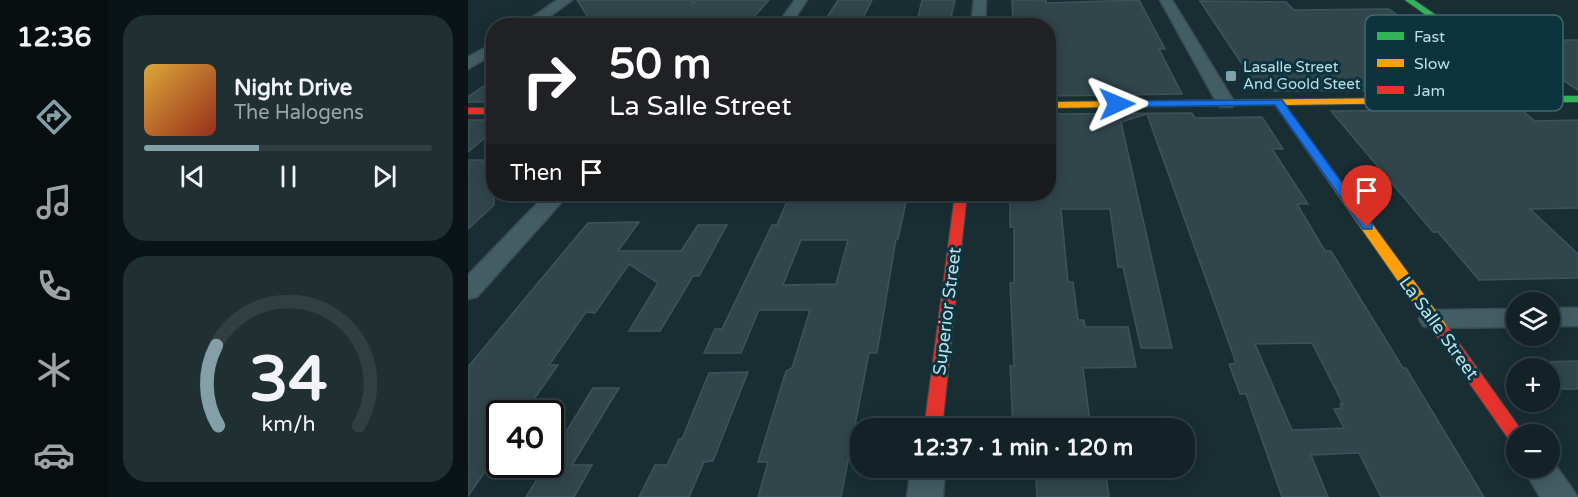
<!DOCTYPE html>
<html lang="en">
<head>
<meta charset="utf-8">
<style>
	:root { --surface:#122226; --page:#1f2f32; --text:#f1f3f6; --muted:#9ca4a7; --line:#313f43; --accent:#83a0a9 }
	body { margin:0; font-family:"Varela Round",sans-serif; background:var(--page); color:var(--text); height:100vh; display:flex; flex-direction:column; font-size:22px; white-space:nowrap }
	* { box-sizing:border-box; margin:0 }
	p { font-size:20px; color:var(--muted) }
	.icon { flex:none; width:33px; height:33px; fill:none; stroke:currentColor; stroke-width:2; stroke-linecap:round; stroke-linejoin:round }
	.map { position:relative; flex:1; overflow:hidden }
	.side { display:flex; flex-direction:column; gap:15px; padding:15px; background:#0a1315; width:360px }
	.side>* { flex:none }
	.guide { position:absolute; left:18px; top:18px; width:570px; height:183px; border-radius:24px; box-shadow:0 3px 15px #0003,0 0 0 2px var(--line); background:#202124; color:#fff; overflow:hidden }
	.controls { position:absolute; left:1038px; top:292px; display:grid; gap:12px }
	.controls a { display:grid; place-items:center; width:54px; height:54px; border-radius:50%; background:var(--surface); box-shadow:0 3px 15px #0003,0 0 0 2px var(--line); font-size:30px }
	.speed { position:absolute; left:18px; top:400px; display:flex; gap:12px; font-size:30px; font-weight:700; text-align:center }
	.speed>* { display:grid; place-content:center; width:78px; height:78px; border-radius:50%; background:var(--surface); box-shadow:0 3px 15px #0003,0 0 0 2px var(--line); line-height:1 }
	.speed .limit { border:3px solid #111; border-radius:9px; background:#fff; color:#111 }
	.pin { position:absolute; display:grid; place-items:center; width:51px; height:51px; color:#fff; margin:-62px -26px; border-radius:50% 50% 50% 0; rotate:-45deg; box-shadow:0 0 6px #0007 }
	.pin .icon { rotate:45deg }
	.me { position:absolute; width:66px; margin:-33px; rotate:89deg; stroke-linejoin:round; filter:drop-shadow(0 0 4px #0008) }
	.turn { display:flex; align-items:center; gap:21px; height:126px; padding:0 24px; font-size:27px }
	.turn .icon { width:78px; height:78px; stroke-width:2.5 }
	.turn b { display:block; font-size:42px; line-height:51px }
	.then { display:flex; align-items:center; height:57px; padding:0 24px; background:#0003; gap:12px; font-size:22px }
	.side .tile { flex:1; display:flex; flex-direction:column; justify-content:center; gap:9px; min-width:0; padding:0 21px; border-radius:24px; background:var(--page) }
	.side .dial { align-items:center; gap:0 }
	.dial svg { height:156px; overflow:visible; fill:none; stroke:var(--line); stroke-width:7; stroke-linecap:round; text-anchor:middle }
	.dial text { fill:var(--text); stroke:none }
	.song { display:flex; align-items:center; gap:18px }
	.cover { width:72px; height:72px; border-radius:9px; background:linear-gradient(135deg,hsl(40 70% 55%),hsl(10 70% 35%)) }
	.played { height:6px; border-radius:3px; background:linear-gradient(90deg,var(--accent) 40%,var(--line) 40%) }
	.keys { display:flex; justify-content:space-around; direction:ltr }
	.trip { position:absolute; left:382px; top:418px; width:345px; height:60px; border-radius:24px; background:var(--surface); box-shadow:0 3px 15px #0003,0 0 0 2px var(--line); font-weight:700; line-height:60px; text-align:center }
	main { display:flex; flex:1; min-height:0 }
	.dock { display:flex; flex-direction:column; width:108px; justify-content:space-around; align-items:center; background:#070e0f; color:var(--muted) }
	.dock .icon { width:42px; height:42px }
	.dock .current { color:var(--accent) }
	.dock b { font-size:27px; color:var(--text) }
	.map>svg:first-child { display:block }
	.building { fill:#30464b; stroke:#3a545b; stroke-width:1.5; fill-rule:evenodd }
	.lines { fill:none; stroke-linecap:round; stroke-linejoin:round }
	.street-casing { stroke:#374a4f; stroke-width:3 }
	.fast-casing { stroke:#374a4f; stroke-width:2 }
	.slow-casing { stroke:#374a4f; stroke-width:2 }
	.jam-casing { stroke:#374a4f; stroke-width:2 }
	.street { fill:#435d64; fill-rule:evenodd }
	.fast { fill:#30b455; fill-rule:evenodd }
	.slow { fill:#ff9f0a; fill-rule:evenodd }
	.jam { fill:#e5322d; fill-rule:evenodd }
	.route { fill:#1a73e8; stroke:#114b97; stroke-width:1.5 }
	.poi-dot { fill:#83a0a9; stroke:#0d343e; stroke-width:2 }
	.labels { text-anchor:middle; dominant-baseline:central; stroke-width:6; stroke-linejoin:round; paint-order:stroke }
	.far-poi-label { font-size:15px; fill:#bcdee8; stroke:#0d343e; text-anchor:start }
	.street-label { font-size:18px; fill:#bcdee8; stroke:#0d343e }
	.key { fill:#0d343e; stroke:#426771; stroke-width:1.5 }
	.key-label { font-size:16px; fill:#bcdee8 }
</style>
</head>
<body>
<main>
<nav class="dock">
<b>12:36</b>
<svg class="icon current" aria-label="directions" viewBox="0 0 24 24"><path d="M12 3l9 9-9 9-9-9zM9 14v-3h6M13 9l2 2-2 2"/></svg>
<svg class="icon" aria-label="music" viewBox="0 0 24 24"><path d="M9 18V5l10-2v13"/><circle cx="6" cy="18" r="3"/><circle cx="16" cy="16" r="3"/></svg>
<svg class="icon" aria-label="phone" viewBox="0 0 24 24"><path d="M5 4h4l2 5-3 2q2 4 5 5l2-3 5 2v4C11 20 4 13 5 4z"/></svg>
<svg class="icon" aria-label="climate" viewBox="0 0 24 24"><path d="M12 3v18M4 7l16 10M4 17L20 7"/></svg>
<svg class="icon" aria-label="car" viewBox="0 0 24 24"><path d="M5 17H2v-5l4-1 3-4h7l3 4 3 1v5h-3M9 17h6M6 11h13"/><circle cx="7" cy="17" r="2"/><circle cx="17" cy="17" r="2"/></svg>
</nav>
<section class="side">
<div class="tile">
<div class="song"><i class="cover"></i><div><b>Night Drive</b><p>The Halogens</p></div></div>
<div class="played"></div>
<div class="keys"><svg class="icon" aria-label="previous" viewBox="0 0 24 24"><path d="M18 5L8 12l10 7zM5 5v14"/></svg><svg class="icon" aria-label="pause" viewBox="0 0 24 24"><path d="M8 5v14M16 5v14"/></svg><svg class="icon" aria-label="next" viewBox="0 0 24 24"><path d="M6 5l10 7-10 7zM19 5v14"/></svg></div>
</div>
<div class="tile dial"><svg viewBox="0 0 100 80">
<path d="M14 69A42 42 0 1 1 86 69"/>
<path d="M14 69A42 42 0 0 1 13 28" stroke="#83a0a9"/>
<text x="50" y="56" font-size="32" font-weight="700">34</text>
<text x="50" y="72" font-size="11">km/h</text>
</svg></div>
</section>
<div class="map">
<svg width="1110" height="497" viewBox="0 0 1110 497">
	<rect width="100%" height="100%" fill="#182e33"/>
	<g class="building">
		<path d="M109 0H225V3L228 0H301L278 26H201L206 21 123 22Z"/>
		<path d="M370 0H404L391 26 354 25Z"/>
		<path d="M454 0H487L481 26H448Z"/>
		<path d="M544 0H578V3L671 0 697 49H691L714 94 580 96V26L545 24Z"/>
		<path d="M732 1 818 2 826 10 921 9 1028 90 792 91Z"/>
		<path d="M1060 40H1110V90L1036 42H1062Z"/>
		<path d="M26 79V102H0V97Z"/>
		<path d="M1052 109 1067 121 1110 120V208L1062 209 1110 254V278L1011 280 970 232H965L863 111Z"/>
		<path d="M724 113 727 118 794 117 815 149H804L840 204H829L857 251H863L935 368H938L1016 497H913L891 453 843 455 860 497H814L778 394H772L761 364 768 363 679 114 653 122 704 348H673L655 267H650L642 209H593L600 282H605L610 320H616L617 327H660L668 367 615 368 623 429H545L542 366H546L542 283H546V227H542V194H580V114ZM844 343 875 404H872L874 408 866 409 876 428 824 430 787 344Z"/>
		<path d="M0 120H26V130L0 152Z"/>
		<path d="M0 160H26V205L0 229Z"/>
		<path d="M405 194H433V197H439L430 239H428L409 353H401L373 497H290L300 462H290L318 371 324 368 342 310H291L273 353H236L247 329H254L304 225H309L319 201H365L380 195ZM333 240H380L368 284 315 285Z"/>
		<path d="M171 222 150 251H213L230 225H259L231 276H225L192 331H161L190 283 161 264 127 313 118 312 81 365H90L57 412 32 413V466H21L0 496V367L120 223Z"/>
		<path d="M1110 361V389H1092L1082 376V369H1076L1070 362Z"/>
		<path d="M280 372 245 461 236 462 221 497H171L187 465H199L211 439H214L241 373Z"/>
		<path d="M125 388H151L104 465H124L106 497H58L78 465H82V440H93Z"/>
		<path d="M638 475 641 497H569L568 477Z"/>
	</g>
	<g class="lines">
		<g class="street-casing">
			<g id="street">
				<path d="M89 0H104L69 26H52Z"/>
				<path d="M327 0H339L322 26H308Z"/>
				<path d="M506 0H518L517 26H503Z"/>
				<path d="M692 0H704L767 103 764 107H752L749 103Z"/>
				<path d="M26 43V54L0 69V57Z"/>
				<path d="M78 194H101L9 297 0 299V275Z"/>
				<rect x="1082" y="308" width="28" height="18"/>
				<path d="M1048 309V327L965 328 955 326 951 319 955 312 965 310Z"/>
				<path d="M1082 457 1110 497H1072L1055 468H1082Z"/>
				<path d="M443 468H477L475 497H439Z"/>
			</g>
		</g>
		<g class="fast-casing">
			<path id="fast" d="M937 0H946L1086 96H1110V102H1020V98L1023 97H1073Z"/>
		</g>
		<g class="slow-casing">
			<path id="slow" d="M1023 97 1026 98V102L817 105 979 326 981 330 979 334H967L807 105 580 108V102Z"/>
		</g>
		<g class="jam-casing">
			<g id="jam">
				<rect x="0" y="108" width="26" height="6"/>
				<path d="M487 194H499L474 429H456Z"/>
				<path d="M973 325 979 326 1054 431 1057 435H1048V443L1042 441 967 334 965 330 967 326Z"/>
			</g>
		</g>
		<use href="#street" class="street"/>
		<use href="#fast" class="fast"/>
		<use href="#slow" class="slow"/>
		<use href="#jam" class="jam"/>
	</g>
	<path class="route" d="M814 100 904 224V229H895L807 105 649 107 644 104 649 101Z"/>
	<rect class="poi-dot" x="757" y="70" width="12" height="12" rx="3"/>
	<g class="labels">
		<g class="far-poi-label">
			<text x="775" y="67">Lasalle Street<tspan x="775" dy="17">And Goold Steet</tspan></text>
		</g>
		<g class="street-label">
			<text transform="translate(479 311) rotate(-83)">Superior Street</text>
			<text transform="translate(971 328) rotate(54)">La Salle Street</text>
		</g>
	</g>
	<rect x="897" y="15" width="198" height="96" rx="9" class="key"/>
	<rect x="909" y="32" width="27" height="8" fill="#30b455"/>
	<rect x="909" y="59" width="27" height="8" fill="#ff9f0a"/>
	<rect x="909" y="86" width="27" height="8" fill="#e5322d"/>
	<g class="key-label">
		<text x="946" y="42">Fast</text>
		<text x="946" y="69">Slow</text>
		<text x="946" y="96">Jam</text>
	</g>
</svg>
<div class="controls">
<a><svg class="icon" aria-label="layers" viewBox="0 0 24 24"><path d="M12 4l9 5-9 5-9-5zM3 14l9 5 9-5"/></svg></a>
<a>+</a>
<a>−</a>
</div>
<div class="speed"><div class="limit">40</div></div>
<div class="pin" style="left:899px;top:227px;background:#d93025"><svg class="icon" aria-label="arrive" viewBox="0 0 24 24"><path d="M6 21V4h12l-3 4 3 4H6"/></svg></div>
<svg class="me" style="left:649px;top:104px" viewBox="-20 -20 40 40"><path d="M0-17L14 15 0 8-14 15z" fill="#1a73e8" stroke="#fff" stroke-width="4"/></svg>
<div class="trip">12:37 · 1 min · 120 m</div>
<div class="guide">
<div class="turn"><svg class="icon" aria-label="right" viewBox="0 0 24 24"><path d="M7 20v-9h11M14 6l5 5-5 5"/></svg><div><b>50 m</b>La Salle Street</div></div>
<div class="then">Then<svg class="icon" aria-label="arrive" viewBox="0 0 24 24"><path d="M6 21V4h12l-3 4 3 4H6"/></svg></div>
</div>
</div>
</main>
</body>
</html>
